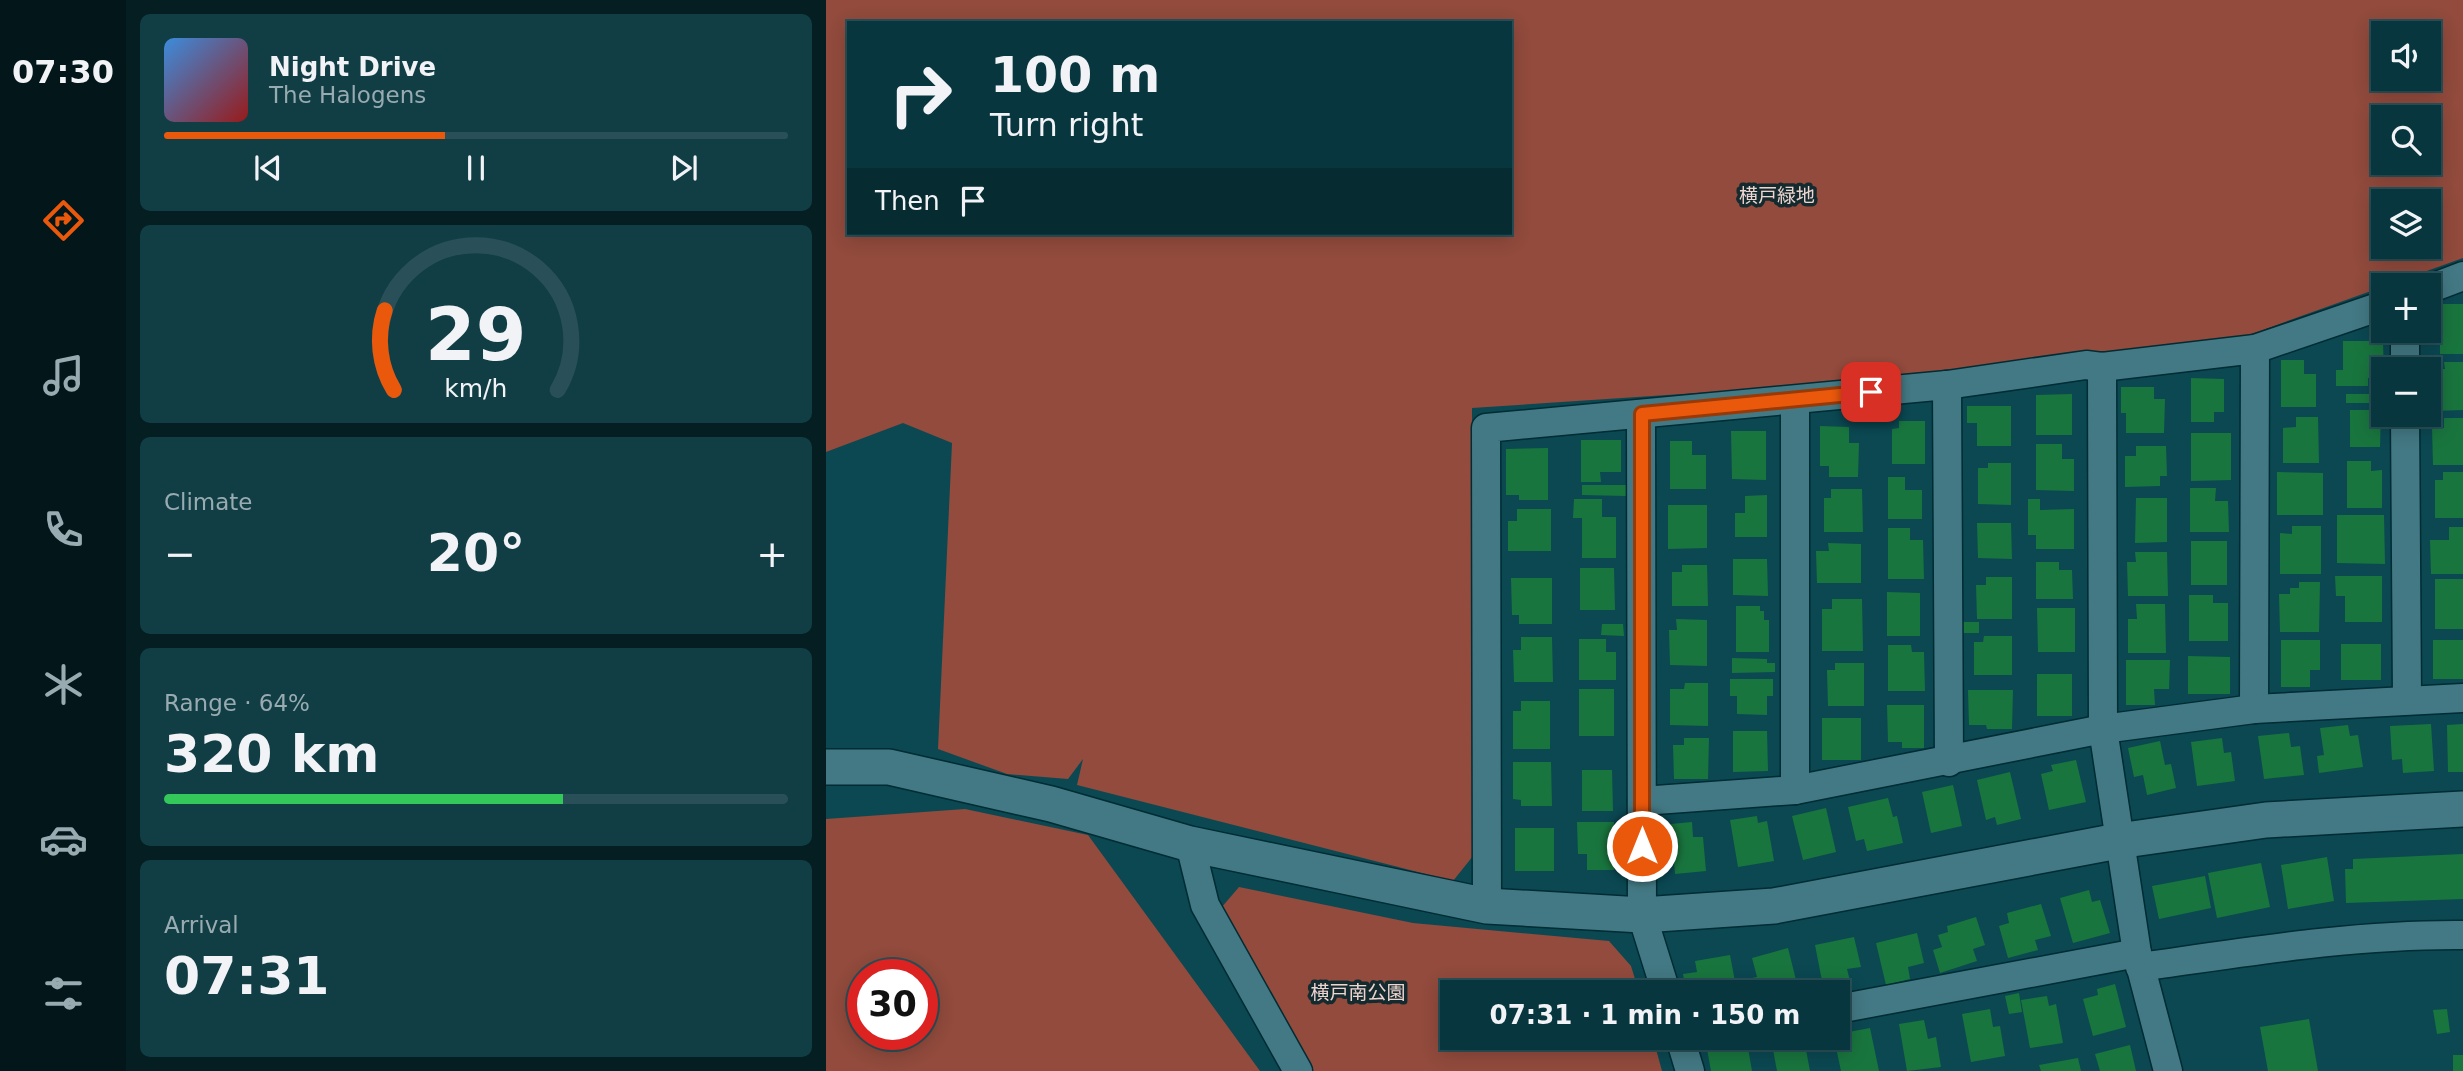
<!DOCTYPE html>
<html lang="en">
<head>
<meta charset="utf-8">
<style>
	:root { --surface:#08363e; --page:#113e45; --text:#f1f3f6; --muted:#98abb0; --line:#295058; --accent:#ea580c }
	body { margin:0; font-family:"DejaVu Sans","Noto Sans JP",sans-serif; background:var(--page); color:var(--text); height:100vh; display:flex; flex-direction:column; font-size:26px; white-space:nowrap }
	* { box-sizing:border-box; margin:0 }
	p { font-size:23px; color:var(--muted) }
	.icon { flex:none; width:38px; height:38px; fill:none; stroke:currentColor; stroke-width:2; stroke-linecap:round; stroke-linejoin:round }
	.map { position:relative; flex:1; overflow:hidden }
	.panel { display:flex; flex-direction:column; gap:14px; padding:14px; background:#041e22; width:700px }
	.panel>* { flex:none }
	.guide { position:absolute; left:21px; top:21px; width:665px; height:214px; border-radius:0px; box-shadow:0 4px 18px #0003,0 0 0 2px var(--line); background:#08363e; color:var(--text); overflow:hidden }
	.controls { position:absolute; left:1545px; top:21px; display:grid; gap:14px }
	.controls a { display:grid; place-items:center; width:70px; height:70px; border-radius:0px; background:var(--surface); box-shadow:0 4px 18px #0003,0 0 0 2px var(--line); font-size:35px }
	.speed { position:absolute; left:21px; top:959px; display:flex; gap:14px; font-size:35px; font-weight:700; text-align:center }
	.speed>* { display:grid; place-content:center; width:91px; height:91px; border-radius:50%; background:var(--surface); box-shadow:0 4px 18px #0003,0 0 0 2px var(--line); line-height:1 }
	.speed .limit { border:10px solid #d22; background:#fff; color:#111 }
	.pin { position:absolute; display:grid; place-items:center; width:60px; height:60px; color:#fff; margin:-30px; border-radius:14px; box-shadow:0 4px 10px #0006 }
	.me { position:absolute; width:77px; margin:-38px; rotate:0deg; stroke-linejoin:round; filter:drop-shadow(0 0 5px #0008) }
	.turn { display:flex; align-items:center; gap:24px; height:147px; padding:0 28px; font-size:32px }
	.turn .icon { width:91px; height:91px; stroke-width:2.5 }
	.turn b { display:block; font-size:49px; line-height:60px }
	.then { display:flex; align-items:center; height:66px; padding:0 28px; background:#0003; gap:14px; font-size:26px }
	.big { font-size:52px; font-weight:700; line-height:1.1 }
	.panel .tile { flex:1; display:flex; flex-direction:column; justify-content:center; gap:10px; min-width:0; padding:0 24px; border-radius:10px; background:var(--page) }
	.panel .dial { align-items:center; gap:0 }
	.dial svg { height:182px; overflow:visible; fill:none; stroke:var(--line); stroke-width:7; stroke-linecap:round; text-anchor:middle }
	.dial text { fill:var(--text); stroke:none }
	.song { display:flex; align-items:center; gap:21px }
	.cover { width:84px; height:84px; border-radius:10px; background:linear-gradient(135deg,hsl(210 70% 55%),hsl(0 70% 35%)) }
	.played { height:7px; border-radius:4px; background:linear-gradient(90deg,var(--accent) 45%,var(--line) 45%) }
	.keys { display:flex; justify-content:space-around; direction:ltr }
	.heat { display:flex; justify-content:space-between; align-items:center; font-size:38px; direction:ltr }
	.charge { height:10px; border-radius:5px; background:linear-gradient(90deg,#34c759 64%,var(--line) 0) }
	.trip { position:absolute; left:614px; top:980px; width:410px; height:70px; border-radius:0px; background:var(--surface); box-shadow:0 4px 18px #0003,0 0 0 2px var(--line); font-weight:700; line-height:70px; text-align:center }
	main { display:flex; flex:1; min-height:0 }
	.tabs { display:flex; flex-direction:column; width:126px; justify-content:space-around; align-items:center; background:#031619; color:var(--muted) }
	.tabs .icon { width:49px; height:49px }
	.tabs .current { color:var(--accent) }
	.tabs b { font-size:32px; color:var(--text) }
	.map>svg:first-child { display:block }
	.green { fill:#924b3d; fill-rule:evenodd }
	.building { fill:#19753e }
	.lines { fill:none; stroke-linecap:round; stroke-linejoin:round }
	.minor-casing { stroke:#002c34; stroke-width:31 }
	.tertiary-casing { stroke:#002c34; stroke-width:38 }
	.minor { stroke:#437984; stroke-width:28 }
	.tertiary { stroke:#437984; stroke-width:35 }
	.route-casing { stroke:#983908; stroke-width:18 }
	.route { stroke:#ea580c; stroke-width:12 }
	.labels { text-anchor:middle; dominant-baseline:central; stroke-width:7; stroke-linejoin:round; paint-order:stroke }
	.park-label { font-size:19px; fill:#efd5d0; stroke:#132a2f }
</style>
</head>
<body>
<main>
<nav class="tabs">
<b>07:30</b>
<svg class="icon current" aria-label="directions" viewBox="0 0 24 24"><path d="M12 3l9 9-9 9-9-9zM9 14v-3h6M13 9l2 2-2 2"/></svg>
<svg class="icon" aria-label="music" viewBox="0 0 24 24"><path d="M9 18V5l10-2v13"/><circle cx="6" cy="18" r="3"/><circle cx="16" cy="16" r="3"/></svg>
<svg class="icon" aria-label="phone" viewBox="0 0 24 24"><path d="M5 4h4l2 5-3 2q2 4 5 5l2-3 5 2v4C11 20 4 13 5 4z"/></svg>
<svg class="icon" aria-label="climate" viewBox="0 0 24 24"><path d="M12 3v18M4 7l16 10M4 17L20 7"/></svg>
<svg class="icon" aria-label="car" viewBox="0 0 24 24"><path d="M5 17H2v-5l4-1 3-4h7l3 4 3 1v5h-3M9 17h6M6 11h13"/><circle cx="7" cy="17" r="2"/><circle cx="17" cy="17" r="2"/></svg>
<svg class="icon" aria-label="filters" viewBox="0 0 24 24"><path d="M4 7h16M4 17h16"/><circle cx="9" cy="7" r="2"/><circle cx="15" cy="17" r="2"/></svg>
</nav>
<section class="panel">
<div class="tile">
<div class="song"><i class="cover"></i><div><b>Night Drive</b><p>The Halogens</p></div></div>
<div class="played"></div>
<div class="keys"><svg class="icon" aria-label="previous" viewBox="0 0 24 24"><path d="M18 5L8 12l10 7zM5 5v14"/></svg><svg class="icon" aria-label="pause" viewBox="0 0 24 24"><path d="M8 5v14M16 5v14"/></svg><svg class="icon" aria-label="next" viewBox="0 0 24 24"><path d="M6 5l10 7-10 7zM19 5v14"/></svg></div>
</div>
<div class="tile dial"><svg viewBox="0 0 100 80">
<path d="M14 69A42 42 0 1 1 86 69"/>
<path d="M14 69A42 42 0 0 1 10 34" stroke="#ea580c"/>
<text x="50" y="56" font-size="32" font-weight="700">29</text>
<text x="50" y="72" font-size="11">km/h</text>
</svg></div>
<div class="tile"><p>Climate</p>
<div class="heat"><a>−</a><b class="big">20°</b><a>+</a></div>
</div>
<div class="tile"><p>Range · 64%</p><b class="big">320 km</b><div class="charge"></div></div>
<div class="tile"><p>Arrival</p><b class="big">07:31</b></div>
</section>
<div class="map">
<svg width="1637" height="1071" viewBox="0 0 1637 1071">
	<rect width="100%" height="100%" fill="#0b4852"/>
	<g class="green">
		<path d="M0 0H1637V258L1420 336 1110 377 646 408 647 856 627 881 251 785 257 759 242 779 181 774 112 749 126 443 77 423 0 452ZM23 23H684V233H23ZM1558 33H1603V79H1558ZM1558 117H1603V163H1558ZM1558 201H1603V247H1558Z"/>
		<path d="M139 809 262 835 434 1071H0V819ZM37 975H96V1034H37Z"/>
		<path d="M413 887 587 923 783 941 805 966 813 992H626V1038H827L836 1071H484L395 908Z"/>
	</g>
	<g class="building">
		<rect x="1614" y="304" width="23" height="50"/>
		<path d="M1517 341H1557L1558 377 1542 378V386H1510V370H1517Z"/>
		<path d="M1455 360H1478V374H1490V407H1455Z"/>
		<path d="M1618 362H1637V410L1610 411V369H1619Z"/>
		<path d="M1365 378 1398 379V412H1388V422H1365Z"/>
		<path d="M1295 387H1328V399H1339L1338 433H1300V413H1295Z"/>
		<path d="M1246 394V435H1210V395Z"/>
		<rect x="1520" y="394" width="38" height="9"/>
		<path d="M1141 406H1185V446H1151V423H1141Z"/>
		<path d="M1524 410H1555L1554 447H1524Z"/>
		<path d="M1470 417H1492L1493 463H1457V428L1470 427Z"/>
		<path d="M1618 418H1637V465H1607L1606 428H1618Z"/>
		<path d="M1073 421H1099V464H1066V429L1073 428Z"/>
		<path d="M994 426 1023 427V443H1033L1032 477H1003V466H994Z"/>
		<path d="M905 431H940V480L906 479Z"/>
		<path d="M1365 433H1405V480L1365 481Z"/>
		<path d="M755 440H795V472H774L775 482H755Z"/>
		<path d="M844 441H866V455H880V489H844Z"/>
		<path d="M1210 444H1236V459H1248V491L1210 490Z"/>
		<path d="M1310 446H1340L1341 476H1334V486L1299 487V456H1310Z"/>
		<path d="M722 448V500H693V495H680V449Z"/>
		<path d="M1521 461H1545V471L1556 470V508H1521Z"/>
		<path d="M1162 463H1185V505L1152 504V468H1162Z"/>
		<path d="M1451 472 1497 473V515H1451Z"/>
		<path d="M1617 472H1637V518H1609V480H1617Z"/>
		<path d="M1062 477H1079V490H1096V519H1062Z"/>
		<path d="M756 485H800V496L756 495Z"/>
		<path d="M1364 488H1390L1389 501H1402L1403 532H1364Z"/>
		<path d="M1005 489H1036L1037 532H998V498H1005Z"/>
		<path d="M941 495V537H909V513H919V496Z"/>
		<path d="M1310 498H1341V542L1309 543Z"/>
		<path d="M748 499H776V517H790V558H756V518H747Z"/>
		<path d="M1202 499H1214V510L1248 509V549H1210V535H1202Z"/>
		<path d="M842 505H881V548L842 549Z"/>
		<path d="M691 509H725V551H682V521H691Z"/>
		<path d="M1511 515H1558L1559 564 1511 563Z"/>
		<path d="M1151 523H1185L1186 559 1152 558Z"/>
		<path d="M1466 526H1495V574H1454V533L1466 534Z"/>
		<path d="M1623 527H1637V574H1605L1604 540H1623Z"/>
		<path d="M1062 528H1084V540H1097L1098 579H1062Z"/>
		<rect x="1365" y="541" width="36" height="44"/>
		<path d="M1002 543 1035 544V583H991L990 551H1003Z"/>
		<path d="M1309 552H1341L1342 596H1302L1301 562H1310Z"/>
		<path d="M907 559H941L942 596 907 595Z"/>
		<path d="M1210 562H1233V570H1246L1247 599H1210Z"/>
		<path d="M856 565H881L882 606H846V572H856Z"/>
		<path d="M754 568H788L789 610H754Z"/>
		<path d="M1509 576H1556V622H1519V596H1510Z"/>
		<path d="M1160 577H1186V619H1151L1150 585H1160Z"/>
		<path d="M685 578H726V624H693V615H686Z"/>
		<rect x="1609" y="579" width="28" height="50"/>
		<path d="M1473 582H1494L1493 632H1454L1453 594H1464V588H1473Z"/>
		<path d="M1061 592 1094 593V636H1061Z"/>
		<path d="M1363 595H1387V603H1402V641H1363Z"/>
		<path d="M1006 599H1036L1037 651H996V609H1006Z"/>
		<path d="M1310 604H1339L1340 653H1302V619H1311Z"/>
		<path d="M910 606H934V611H938V620H943V652H910Z"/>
		<path d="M1211 608H1249V652H1212Z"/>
		<path d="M850 619 881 620V666L844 665 843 630H851Z"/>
		<rect x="1136" y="622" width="17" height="11"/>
		<path d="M776 624H797L798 636 775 635Z"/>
		<path d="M1158 636H1186V675H1148V642H1157Z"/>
		<path d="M695 637H726L727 682H688L687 650H695Z"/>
		<path d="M753 639H780V652H790V680H753Z"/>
		<path d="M1455 640H1494V670H1484V687H1455Z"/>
		<rect x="1607" y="640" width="30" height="39"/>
		<rect x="1515" y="644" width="40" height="36"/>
		<path d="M1062 645H1085L1086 652H1098L1099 691H1062Z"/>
		<path d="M1362 656 1404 657V694H1362Z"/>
		<path d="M906 658 941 659V663H949V672L906 673Z"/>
		<path d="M1300 660H1344L1343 689H1328L1329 705H1300Z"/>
		<path d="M1009 663H1038V706H1002L1001 670H1009Z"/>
		<rect x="1211" y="674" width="35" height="42"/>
		<path d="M904 679H947V696H941V715L911 714V696H904Z"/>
		<path d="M859 683H882V726L844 725V689H858Z"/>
		<rect x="753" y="689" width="35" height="47"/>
		<path d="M1142 690H1187L1186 729H1161L1160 725H1143Z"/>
		<path d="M695 701H724V749H687V711H695Z"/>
		<path d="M1061 705H1098V748H1076V742H1062Z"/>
		<rect x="996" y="718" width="39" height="42"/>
		<path d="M1605 724 1608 771 1577 773 1576 759 1566 760 1564 726Z"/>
		<path d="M1637 724V772H1622L1621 725Z"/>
		<path d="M1522 725 1524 736 1532 735 1537 767 1493 773 1491 756 1498 755 1494 728Z"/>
		<path d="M907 731H941L942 771 907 772Z"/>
		<path d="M1463 733 1465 747 1474 746 1478 775 1438 779 1432 736Z"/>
		<path d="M858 738H883L882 779H848L847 745H858Z"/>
		<path d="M1396 738 1398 753 1405 752 1409 781 1371 786 1365 742Z"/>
		<path d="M1334 741 1339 765 1345 764 1350 788 1321 795 1317 775 1308 777 1302 748Z"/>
		<path d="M1250 760 1260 802 1223 810 1215 774 1227 771 1225 765Z"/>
		<path d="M687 762H725L726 806H695V800L687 799Z"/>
		<path d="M756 770H786L787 811H756Z"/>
		<path d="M1184 772 1195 819 1171 825 1169 817 1160 820 1151 780Z"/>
		<path d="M1127 785 1136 826 1105 833 1096 792Z"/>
		<path d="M1062 798 1067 817 1071 816 1077 843 1041 851 1038 839 1030 841 1022 807Z"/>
		<path d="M1000 808 1010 852 977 860 966 816Z"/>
		<path d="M931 816 932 823 941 821 948 861 912 867 904 820Z"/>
		<path d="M751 822H788V870H761V854H752Z"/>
		<path d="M866 822 867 837H877L880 871 849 874 848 861 837 862 834 825Z"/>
		<rect x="689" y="828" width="39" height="43"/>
		<path d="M1637 854V899L1520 903 1519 869H1527V859Z"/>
		<path d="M1501 857 1508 901 1462 909 1455 865Z"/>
		<path d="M1435 863 1444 907 1391 918 1382 873Z"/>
		<path d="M1379 876 1385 908 1333 919 1326 886Z"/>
		<path d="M1263 890 1266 902 1274 900 1284 933 1247 943 1234 898Z"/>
		<path d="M1215 904 1225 936 1209 940 1212 950 1182 958 1173 926 1183 923 1181 913Z"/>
		<path d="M1150 917 1159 945 1147 949 1151 961 1114 973 1107 950 1116 947 1112 935 1122 932 1121 926Z"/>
		<path d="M1091 933 1098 963 1082 967 1084 979 1060 985 1050 943Z"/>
		<path d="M1028 937 1035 967 1021 969 1025 985 998 991 989 945Z"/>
		<path d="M962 948 971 984 959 987 960 992H924L921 979 931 977 926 958Z"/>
		<path d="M904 955 911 992H860L857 974 871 972 869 961Z"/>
		<path d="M1289 984 1300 1027 1267 1036 1257 999 1272 995 1271 989Z"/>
		<path d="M1193 993 1196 1012 1183 1014 1179 996Z"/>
		<path d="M1221 996 1223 1006 1230 1004 1237 1043 1204 1048 1195 1000Z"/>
		<path d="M1164 1009 1167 1027 1174 1026 1179 1056 1145 1062 1136 1014Z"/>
		<path d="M1621 1009 1624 1032 1611 1034 1607 1010Z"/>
		<path d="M1483 1019 1492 1071H1442L1434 1027Z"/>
		<path d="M1098 1020 1102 1039 1110 1037 1115 1067 1081 1071 1073 1024Z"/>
		<path d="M1044 1028 1053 1071H1015L1008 1038 1012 1034Z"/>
		<path d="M978 1039 984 1071H951L946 1044Z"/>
		<path d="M921 1042 926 1071H885L881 1049Z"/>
		<path d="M1304 1045 1310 1071H1274L1269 1054Z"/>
		<rect x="1627" y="1055" width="10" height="16"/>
		<path d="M1252 1058 1255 1071H1215L1213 1065Z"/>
	</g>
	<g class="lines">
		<g class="minor-casing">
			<g id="minor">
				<path d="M1603 289 1637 276"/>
				<path d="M1579 331V369"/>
				<path d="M1276 367 1277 729 1311 953 1342 1071"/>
				<path d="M1121 385 1123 762"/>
				<path d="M969 400V790"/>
				<path d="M815 414 816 915 840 992"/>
				<path d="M1579 415 1581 699"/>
				<path d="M1428 709 1429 349"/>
				<path d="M816 801 969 790 1277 729 1428 709 1637 698"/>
				<path d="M364 844 379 905 472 1071"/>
				<path d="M661 906 660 428 1121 385 1260 365 1276 367 1429 349 1558 305"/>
				<path d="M1314 967C1421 952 1529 934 1637 935"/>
				<path d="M1012 1009 1311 953"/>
				<path d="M854 1038 864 1071"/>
			</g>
		</g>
		<g class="tertiary-casing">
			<path id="tertiary" d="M0 767H63L225 804 364 844 661 906 816 915 948 906 1292 841 1440 820 1637 809"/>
		</g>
		<use href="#minor" class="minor"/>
		<use href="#tertiary" class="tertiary"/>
	</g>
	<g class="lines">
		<g class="route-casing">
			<path id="route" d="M816 846V414L1045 392"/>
		</g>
		<use href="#route" class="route"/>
	</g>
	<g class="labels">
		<g class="park-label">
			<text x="951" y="195">横戸緑地</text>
			<text x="532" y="992">横戸南公園</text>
		</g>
	</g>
</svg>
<div class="controls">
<a><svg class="icon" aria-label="sound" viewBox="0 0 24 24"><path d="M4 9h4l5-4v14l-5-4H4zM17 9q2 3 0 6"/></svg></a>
<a><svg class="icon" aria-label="search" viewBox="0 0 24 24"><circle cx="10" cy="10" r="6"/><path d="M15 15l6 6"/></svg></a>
<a><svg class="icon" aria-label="layers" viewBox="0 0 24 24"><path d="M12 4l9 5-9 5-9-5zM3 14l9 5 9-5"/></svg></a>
<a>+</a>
<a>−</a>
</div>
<div class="speed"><div class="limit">30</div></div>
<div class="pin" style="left:1045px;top:392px;background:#d93025"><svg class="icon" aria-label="arrive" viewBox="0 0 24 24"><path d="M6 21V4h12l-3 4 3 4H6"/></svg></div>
<svg class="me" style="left:816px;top:846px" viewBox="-20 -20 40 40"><circle r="17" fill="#ea580c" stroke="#fff" stroke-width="3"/><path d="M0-11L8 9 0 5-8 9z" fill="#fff"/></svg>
<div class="trip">07:31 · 1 min · 150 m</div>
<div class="guide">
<div class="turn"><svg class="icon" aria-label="right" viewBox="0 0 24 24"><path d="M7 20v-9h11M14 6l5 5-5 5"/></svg><div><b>100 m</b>Turn right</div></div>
<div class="then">Then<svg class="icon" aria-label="arrive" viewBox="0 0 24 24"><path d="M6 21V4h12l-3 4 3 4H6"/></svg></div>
</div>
</div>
</main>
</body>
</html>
